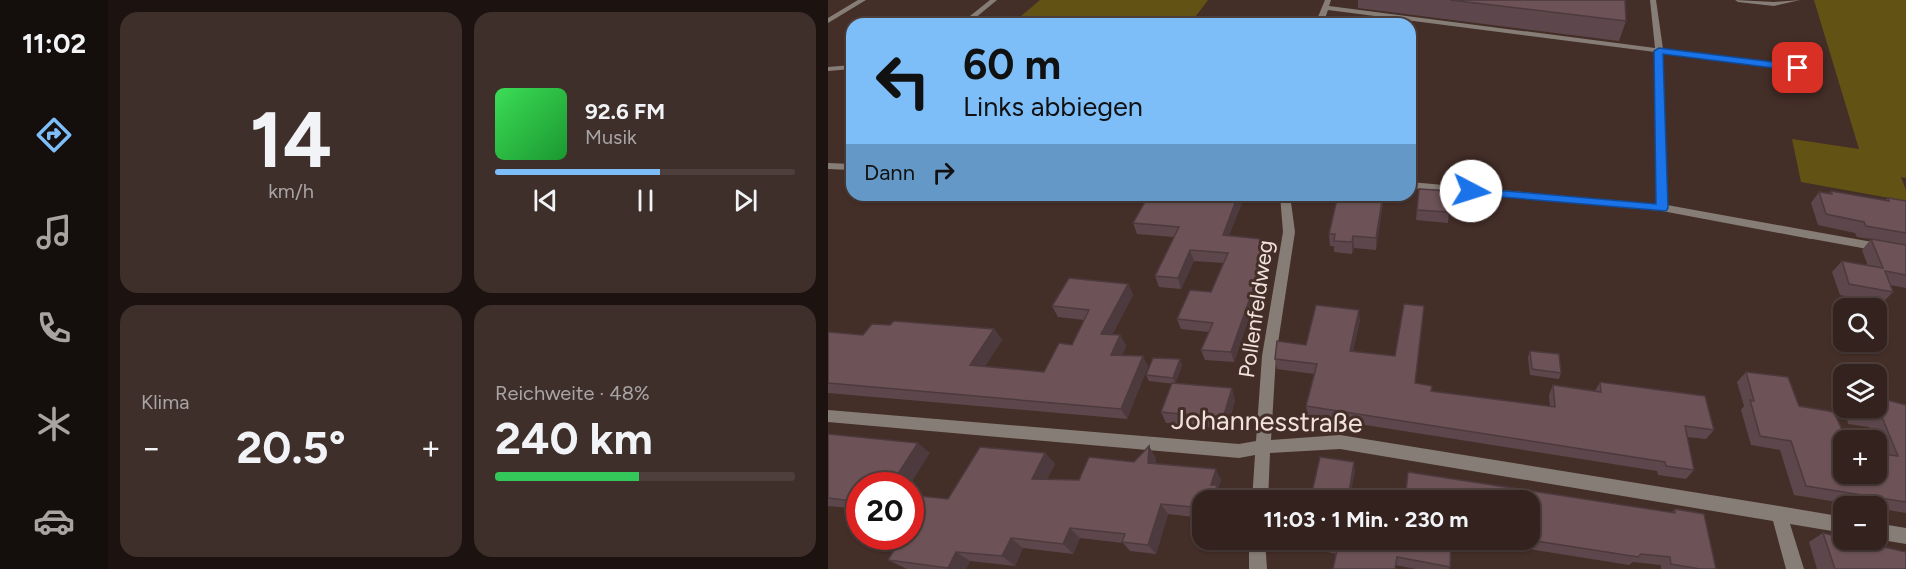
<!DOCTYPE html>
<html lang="de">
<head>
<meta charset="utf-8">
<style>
	:root { --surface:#33221e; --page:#3e2f2b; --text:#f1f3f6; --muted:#a9a4a4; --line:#4e3f3c; --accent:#7dbef9 }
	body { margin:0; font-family:Figtree,sans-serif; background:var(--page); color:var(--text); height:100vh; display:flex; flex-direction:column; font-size:22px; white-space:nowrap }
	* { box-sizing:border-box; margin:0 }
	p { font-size:20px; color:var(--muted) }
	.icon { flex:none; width:33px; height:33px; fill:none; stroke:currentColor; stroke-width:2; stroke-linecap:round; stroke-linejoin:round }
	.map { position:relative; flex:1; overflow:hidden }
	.details { display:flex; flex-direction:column; gap:12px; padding:12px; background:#1c1310; width:720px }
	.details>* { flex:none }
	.guide { position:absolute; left:18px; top:18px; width:570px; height:183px; border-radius:18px; box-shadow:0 2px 4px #0004,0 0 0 2px var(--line); background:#7dbef9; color:#111; overflow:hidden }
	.controls { position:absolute; left:1005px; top:298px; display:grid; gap:12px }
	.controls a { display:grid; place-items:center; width:54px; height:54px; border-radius:12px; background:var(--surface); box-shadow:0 2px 4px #0004,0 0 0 2px var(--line); font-size:30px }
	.speed { position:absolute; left:18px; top:472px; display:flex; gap:12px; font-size:30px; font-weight:700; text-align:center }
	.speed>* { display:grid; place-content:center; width:78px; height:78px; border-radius:50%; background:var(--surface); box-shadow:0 2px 4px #0004,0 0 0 2px var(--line); line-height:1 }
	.speed .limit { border:9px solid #d22; background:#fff; color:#111 }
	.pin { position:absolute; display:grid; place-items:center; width:51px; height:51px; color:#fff; margin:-26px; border-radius:12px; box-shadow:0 3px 9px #0006 }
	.me { position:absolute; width:66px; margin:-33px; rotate:95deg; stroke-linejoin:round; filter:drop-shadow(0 0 4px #0008) }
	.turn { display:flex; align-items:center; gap:21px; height:126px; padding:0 18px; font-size:27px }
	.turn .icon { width:78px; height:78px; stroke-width:2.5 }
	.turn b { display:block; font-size:42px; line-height:51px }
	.then { display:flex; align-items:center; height:57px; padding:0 18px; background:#0003; gap:12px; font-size:22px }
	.big { font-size:45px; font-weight:700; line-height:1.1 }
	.details .tile { flex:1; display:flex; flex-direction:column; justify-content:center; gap:9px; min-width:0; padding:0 21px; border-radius:18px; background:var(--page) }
	.details .dial { align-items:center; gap:0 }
	.dial b { font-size:78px; line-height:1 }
	.song { display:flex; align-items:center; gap:18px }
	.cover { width:72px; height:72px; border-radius:9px; background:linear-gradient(135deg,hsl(130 70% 55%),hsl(130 70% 35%)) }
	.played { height:6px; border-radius:3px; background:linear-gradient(90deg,var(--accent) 55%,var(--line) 55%) }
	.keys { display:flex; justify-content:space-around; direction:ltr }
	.heat { display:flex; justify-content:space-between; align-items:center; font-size:33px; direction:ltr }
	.charge { height:9px; border-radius:4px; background:linear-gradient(90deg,#34c759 48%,var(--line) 0) }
	.details .tiles { flex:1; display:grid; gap:12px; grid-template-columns:repeat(2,1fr) }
	.trip { position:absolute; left:364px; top:490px; width:348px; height:60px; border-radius:18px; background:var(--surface); box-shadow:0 2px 4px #0004,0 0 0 2px var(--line); font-weight:700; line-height:60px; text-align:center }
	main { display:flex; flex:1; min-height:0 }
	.dock { display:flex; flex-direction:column; width:108px; justify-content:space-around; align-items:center; background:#140e0c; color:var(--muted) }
	.dock .icon { width:42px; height:42px }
	.dock .selected { color:var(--accent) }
	.dock b { font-size:27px; color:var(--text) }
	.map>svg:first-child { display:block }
	.green { fill:#625315 }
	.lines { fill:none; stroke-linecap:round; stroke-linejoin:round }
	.service { fill:#867e76; fill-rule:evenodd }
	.minor { fill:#867e76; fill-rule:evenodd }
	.wall { fill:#5e474c }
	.shaded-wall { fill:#4c3a3e }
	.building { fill:#6d5358; stroke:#4c3a3e; stroke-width:1.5 }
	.route { fill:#1a73e8; stroke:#114b97; stroke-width:1.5 }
	.labels { text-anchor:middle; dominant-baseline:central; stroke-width:6; stroke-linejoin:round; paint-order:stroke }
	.street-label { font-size:22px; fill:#f1e2de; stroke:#442e28 }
	.near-street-label { font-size:27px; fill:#f1e2de; stroke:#442e28 }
</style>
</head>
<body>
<main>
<nav class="dock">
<b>11:02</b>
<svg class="icon selected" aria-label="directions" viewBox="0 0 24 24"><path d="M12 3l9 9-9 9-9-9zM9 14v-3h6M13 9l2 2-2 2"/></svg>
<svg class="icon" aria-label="music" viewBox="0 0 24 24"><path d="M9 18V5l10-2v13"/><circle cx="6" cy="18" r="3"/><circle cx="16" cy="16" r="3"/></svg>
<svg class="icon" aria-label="phone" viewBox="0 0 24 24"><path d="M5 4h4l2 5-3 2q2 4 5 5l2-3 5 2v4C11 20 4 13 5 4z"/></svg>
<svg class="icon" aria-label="climate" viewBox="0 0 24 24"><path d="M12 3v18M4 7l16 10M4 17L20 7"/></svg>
<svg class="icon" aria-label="car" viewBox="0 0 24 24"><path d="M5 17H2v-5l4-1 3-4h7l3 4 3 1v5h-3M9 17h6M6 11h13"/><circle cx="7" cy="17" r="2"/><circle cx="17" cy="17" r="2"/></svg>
</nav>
<section class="details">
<div class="tiles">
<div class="tile dial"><b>14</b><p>km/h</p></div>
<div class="tile">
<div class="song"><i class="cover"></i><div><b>92.6 FM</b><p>Musik</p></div></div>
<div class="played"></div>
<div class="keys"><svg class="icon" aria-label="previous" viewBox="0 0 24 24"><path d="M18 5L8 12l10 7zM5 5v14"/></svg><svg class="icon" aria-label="pause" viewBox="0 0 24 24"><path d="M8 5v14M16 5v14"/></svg><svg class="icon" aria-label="next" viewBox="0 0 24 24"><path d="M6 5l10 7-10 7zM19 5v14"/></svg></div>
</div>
<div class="tile"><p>Klima</p>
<div class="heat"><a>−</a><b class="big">20.5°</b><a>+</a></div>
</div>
<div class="tile"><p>Reichweite · 48%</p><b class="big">240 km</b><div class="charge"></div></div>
</div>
</section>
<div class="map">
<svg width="1078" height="569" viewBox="0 0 1078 569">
	<rect width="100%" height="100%" fill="#442e28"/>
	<g class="green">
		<path d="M212 0H380L362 24H184Z"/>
		<path d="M986 0H1078V178L1073 177 1078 190V201L973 182 964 139 1031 149Z"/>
	</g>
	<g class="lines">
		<g class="service">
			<path d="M30 0H38L0 23V18Z"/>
			<path d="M162 0H169L140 24H132Z"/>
			<path d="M497 0H503L501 6 827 48 822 0H828L835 49 973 66 974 68 970 70 835 53 839 205 983 231 989 235 983 239 834 211 582 188V182L829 204 827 52 500 10 495 24H487Z"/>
			<path d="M907 0 946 2 972 0 946 6 910 2Z"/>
			<path d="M24 65V69L0 71V67Z"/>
			<path d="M0 163 24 164V170L0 169Z"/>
		</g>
		<g class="minor">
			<path d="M452 195H462L467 232 448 356 443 440 512 435 951 506 1016 517V533L962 524 976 569H958L945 521 512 449 442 453 440 501H424L427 455 411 458 0 422V410L411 444 428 441 434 356 455 232Z"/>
			<path d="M983 231 1078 248V256L979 238 977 235Z"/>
			<path d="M1048 523 1078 528V544L1048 539Z"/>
			<path d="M421 540H437L439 569H421Z"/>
		</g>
	</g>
	<g class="wall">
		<path d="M530 0H797L798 21 791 41 530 8Z"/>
		<path d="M591 189 621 212 620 223 588 220Z"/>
		<path d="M1003 191 1057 200 1060 198 1078 201V288L1062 285 1065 292 1054 303 1012 295 1004 272 1014 261 1040 266 1034 250 1043 239 1029 237 1027 233 990 225 983 203 991 192 1001 193Z"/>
		<path d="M417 195 401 235 445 250 434 289 431 288 406 362 377 360 373 350 381 332 353 329 349 319 383 292 395 263 366 261 353 289 331 287 327 276 346 237 309 234 305 223Z"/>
		<path d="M556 195 548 250 526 248 524 254 506 252V246H502L501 234Z"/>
		<path d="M300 284 305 295 284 335H292L298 346 294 355 320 366 299 419 0 393V332L35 335 62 325 166 329 174 340 157 366 216 372 244 345 256 320 230 317 224 306Z"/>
		<path d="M532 320 525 351 603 391 722 407 721 395 725 385 767 391 772 382 886 430 878 439 859 437 866 470 858 479 830 475 829 471 480 416 478 406 486 374 449 369 447 359Z"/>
		<path d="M702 351 733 373 731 379 702 375 700 357Z"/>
		<path d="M354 365 347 384 321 381 318 375Z"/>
		<path d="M918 372 971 406 1016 474 1052 453 1048 446V441H1047L1041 427 1020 424 1017 408H1048L1078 405V513L1048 508V507H1040L966 495 952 450 923 445 913 410 916 406 909 382Z"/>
		<path d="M407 400 399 429 338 423 333 412Z"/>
		<path d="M0 434 102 453 32 486V509L0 506Z"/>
		<path d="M217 453 227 464 219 479 251 480 306 462 328 458 327 464 393 480 390 488 394 496 375 501V518L340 514 328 554 302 551 295 543 252 538 245 554 195 548 187 566 142 561 138 569H79L60 560 67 549 53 540 120 499Z"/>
		<path d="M847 509 888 569H833V565L805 562 801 565 669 544 670 540H702L844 512Z"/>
		<path d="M995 533 1078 569H989L981 542Z"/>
		<path d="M498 544 622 567 621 569H588L508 554 499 552Z"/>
	</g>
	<g class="shaded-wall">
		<path d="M410 195H417L397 245 395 235Z"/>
		<path d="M555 195H556V196L548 250V238Z"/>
		<path d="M525 236 526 248 524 254V242Z"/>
		<path d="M443 240 445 250 434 289 432 278Z"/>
		<path d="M362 250 366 261 353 289 350 278Z"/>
		<path d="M429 278 431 288 406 362 403 352Z"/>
		<path d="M300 284 305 295 279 345 273 334Z"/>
		<path d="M531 310 532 320 523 361 522 351Z"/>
		<path d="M166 329 174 340 151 376 142 365Z"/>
		<path d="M292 335 298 346 289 365 283 355Z"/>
		<path d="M315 356 320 366 299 419 293 409Z"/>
		<path d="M352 359 354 365 347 384 345 378Z"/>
		<path d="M404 388 407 400 399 429 395 418Z"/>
		<path d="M90 443 102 453 81 486H62Z"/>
		<path d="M321 446 328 458 327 474 320 463Z"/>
		<path d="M217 453 227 464 214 490 204 479Z"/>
		<path d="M526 462 527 472 521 501H509Z"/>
		<path d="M388 469 393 480 390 488 394 496 393 501H385L383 485Z"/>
		<path d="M333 504 340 514 328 554 320 545Z"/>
		<path d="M242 528 252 538 245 554 235 544Z"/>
		<path d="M183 538 195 548 187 566 174 556Z"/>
		<path d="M128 552 142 561 138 569H121L120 568Z"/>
	</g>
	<g class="building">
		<path d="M622 0H797L798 21Z"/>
		<path d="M591 189 623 191 621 212 589 210Z"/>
		<path d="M1003 191 1061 201 1060 198 1078 201V233L1038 226 1036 222 998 214 991 192 1004 194Z"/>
		<path d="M321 195H410L395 235 443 240 432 278H429L403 352 373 350 385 323 349 319 362 290 383 292 400 253 362 250 350 278 327 276 351 227 305 223Z"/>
		<path d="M510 195H555L548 238 525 236 524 242 506 241 507 234H501Z"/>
		<path d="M1043 239 1078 245V275L1057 271 1065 292 1021 284 1014 261 1055 268Z"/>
		<path d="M241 278 300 284 273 334 292 335 283 355 315 356 293 409 0 383V332L35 335 44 324 62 325 66 321 166 329 142 365 216 372 231 343 244 345 261 310 224 306Z"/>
		<path d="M576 304 596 306 587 383 604 386 603 391 727 407 725 385 773 392 772 382 877 396 886 430 857 426 866 470 838 466 837 462 478 406 489 364 447 359 449 341 478 345 488 305 531 310 522 351 567 356Z"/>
		<path d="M702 351 731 354 733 373 704 369Z"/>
		<path d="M325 358 352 359 345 378 318 375Z"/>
		<path d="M918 372 960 377 971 406 1006 412 1019 441H1016V474H1048V453L1070 456 1054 417 1032 415 1031 408H1048V397L1078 405V502L978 486 963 441 932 436 922 400 926 401Z"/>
		<path d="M344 383 404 388 395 418 333 412Z"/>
		<path d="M0 434 90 443 62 486H32V502L0 498Z"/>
		<path d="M321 446 320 463 388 469 383 485H389L385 501H375V508L333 504 320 545 294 542 297 534 242 528 235 544 183 538 174 556 128 552 120 568 60 560 71 542 53 540 55 537H82V495L120 499 152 447 217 453 204 479 251 480 261 457 306 462Z"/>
		<path d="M492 457 526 462 521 492 509 501H482Z"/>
		<path d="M580 472 847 513V509L876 514 888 569H872L843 564 842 557 813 554 810 557 702 540V501H577Z"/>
		<path d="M995 533 1016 538V540H1025L1078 552V569H1007Z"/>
		<path d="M499 540H623L622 567 569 557 567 569H505L510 546 498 544Z"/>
	</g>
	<path class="route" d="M831 48 970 65 975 68 970 71 835 54 840 208 838 211 638 194V189L643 188 828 204 826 51Z"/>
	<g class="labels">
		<g class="street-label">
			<text transform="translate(428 309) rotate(-82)">Pollenfeldweg</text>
		</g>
		<g class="near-street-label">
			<text transform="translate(439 421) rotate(1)">Johannesstraße</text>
		</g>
	</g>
</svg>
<div class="controls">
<a><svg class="icon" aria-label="search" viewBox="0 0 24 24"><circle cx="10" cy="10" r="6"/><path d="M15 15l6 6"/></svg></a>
<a><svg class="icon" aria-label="layers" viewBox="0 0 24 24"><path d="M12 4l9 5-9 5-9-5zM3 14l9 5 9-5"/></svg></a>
<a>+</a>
<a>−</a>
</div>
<div class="speed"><div class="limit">20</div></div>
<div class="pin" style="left:970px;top:68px;background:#d93025"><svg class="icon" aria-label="arrive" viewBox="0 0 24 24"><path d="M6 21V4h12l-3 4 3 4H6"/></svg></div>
<svg class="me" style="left:643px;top:191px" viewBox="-20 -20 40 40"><circle r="19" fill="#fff"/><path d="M0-13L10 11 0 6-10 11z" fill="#1a73e8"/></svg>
<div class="trip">11:03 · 1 Min. · 230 m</div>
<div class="guide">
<div class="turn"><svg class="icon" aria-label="left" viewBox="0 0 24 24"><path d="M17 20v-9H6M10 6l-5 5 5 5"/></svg><div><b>60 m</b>Links abbiegen</div></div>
<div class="then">Dann<svg class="icon" aria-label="right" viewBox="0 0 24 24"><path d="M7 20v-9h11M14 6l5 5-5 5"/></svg></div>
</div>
</div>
</main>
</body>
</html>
